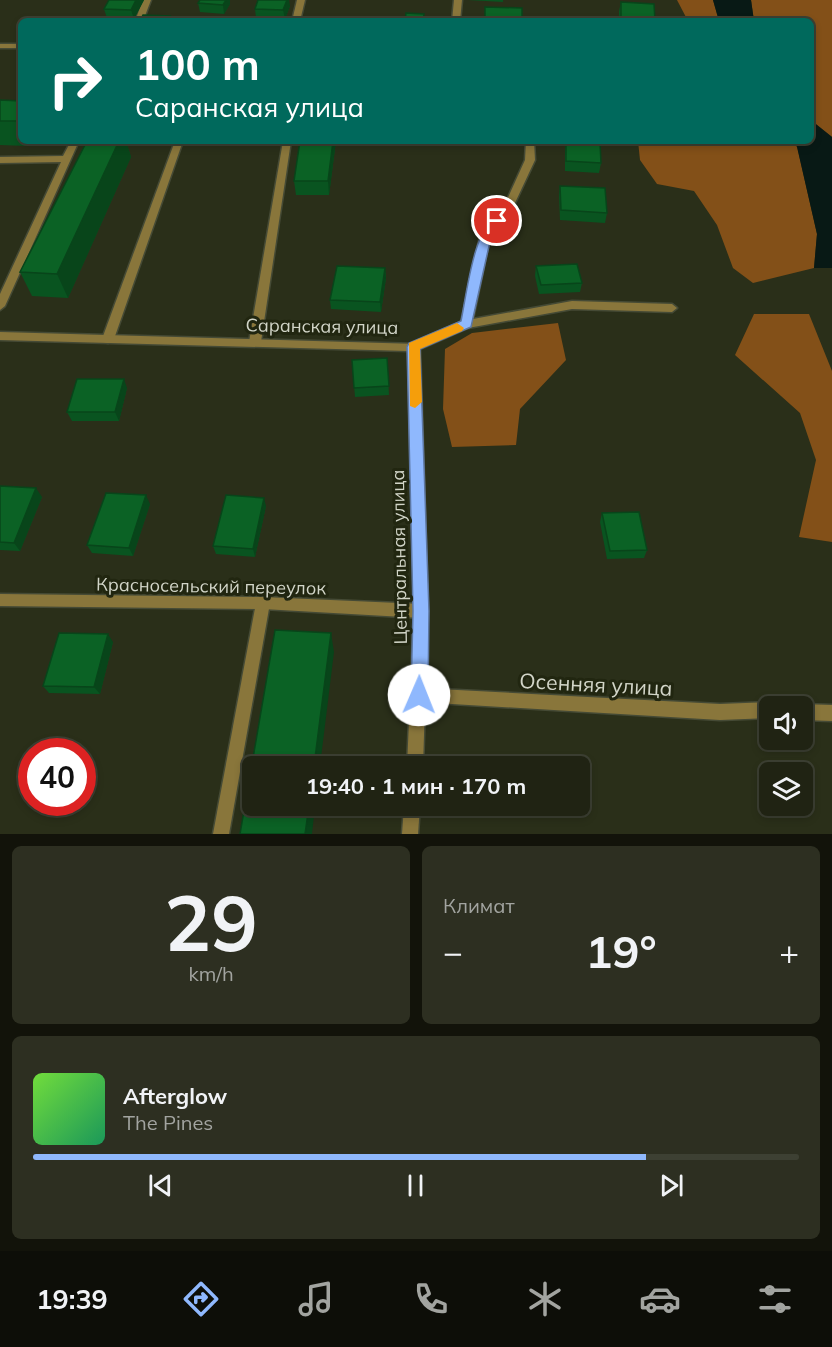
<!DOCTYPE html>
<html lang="ru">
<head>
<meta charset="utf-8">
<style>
	:root { --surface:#202313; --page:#2d2f21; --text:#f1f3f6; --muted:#a2a4a0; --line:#3d4033; --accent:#8fb8fd }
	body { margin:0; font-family:Mulish,sans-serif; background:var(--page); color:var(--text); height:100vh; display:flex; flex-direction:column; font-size:22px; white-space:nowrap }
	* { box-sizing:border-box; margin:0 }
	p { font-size:20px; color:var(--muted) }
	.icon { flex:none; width:33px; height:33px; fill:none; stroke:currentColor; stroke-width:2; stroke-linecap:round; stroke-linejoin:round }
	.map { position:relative; height:834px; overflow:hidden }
	.panel { display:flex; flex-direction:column; gap:12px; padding:12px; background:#12130a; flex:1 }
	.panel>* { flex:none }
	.guide { position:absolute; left:18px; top:18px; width:796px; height:126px; border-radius:9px; box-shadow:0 3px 9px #0003,0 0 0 2px var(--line); background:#00695c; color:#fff; overflow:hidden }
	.tools { position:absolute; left:759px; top:696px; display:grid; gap:12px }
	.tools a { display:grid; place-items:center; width:54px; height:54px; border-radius:9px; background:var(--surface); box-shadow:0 3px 9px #0003,0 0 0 2px var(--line); font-size:30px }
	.speed { position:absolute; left:18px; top:738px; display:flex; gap:12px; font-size:30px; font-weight:700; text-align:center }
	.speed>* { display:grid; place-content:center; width:78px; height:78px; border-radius:50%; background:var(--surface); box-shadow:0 3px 9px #0003,0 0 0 2px var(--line); line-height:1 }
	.speed .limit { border:9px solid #d22; background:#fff; color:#111 }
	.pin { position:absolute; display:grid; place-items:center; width:51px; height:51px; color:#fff; margin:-26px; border:3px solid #fff; border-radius:50%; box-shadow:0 2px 6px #0007 }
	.me { position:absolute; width:66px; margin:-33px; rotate:1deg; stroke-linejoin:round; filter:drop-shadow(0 0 4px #0008) }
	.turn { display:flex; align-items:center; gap:21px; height:126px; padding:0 18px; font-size:27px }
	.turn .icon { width:78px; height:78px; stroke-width:2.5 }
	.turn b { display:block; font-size:42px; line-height:51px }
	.big { font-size:45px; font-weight:700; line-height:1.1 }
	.panel .widget { flex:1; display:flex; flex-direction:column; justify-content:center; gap:9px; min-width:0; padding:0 21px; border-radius:9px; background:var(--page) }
	.panel .dial { align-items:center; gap:0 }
	.dial b { font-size:78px; line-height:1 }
	.song { display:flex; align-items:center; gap:18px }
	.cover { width:72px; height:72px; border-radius:9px; background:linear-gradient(135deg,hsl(100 70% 55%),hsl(150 70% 35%)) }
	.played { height:6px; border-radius:3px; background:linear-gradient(90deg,var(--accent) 80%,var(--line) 80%) }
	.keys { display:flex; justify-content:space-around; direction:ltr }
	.heat { display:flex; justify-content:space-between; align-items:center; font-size:33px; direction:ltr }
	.panel .tiles { flex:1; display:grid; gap:12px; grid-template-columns:1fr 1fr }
	.widget:last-child { grid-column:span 2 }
	.trip { position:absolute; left:242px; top:756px; width:348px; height:60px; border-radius:9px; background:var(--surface); box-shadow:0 3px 9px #0003,0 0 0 2px var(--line); font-weight:700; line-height:60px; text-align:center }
	.dock { display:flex; height:96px; justify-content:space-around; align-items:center; background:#0d0e08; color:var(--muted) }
	.dock .icon { width:42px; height:42px }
	.dock .active { color:var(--accent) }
	.dock b { font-size:27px; color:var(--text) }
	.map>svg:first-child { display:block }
	.forest { fill:#835018 }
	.water { fill:#081915 }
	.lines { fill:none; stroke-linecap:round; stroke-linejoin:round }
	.service-casing { stroke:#454a35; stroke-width:3 }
	.minor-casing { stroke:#454a35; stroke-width:3 }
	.tertiary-casing { stroke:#454a35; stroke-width:3 }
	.service { fill:#89763b; fill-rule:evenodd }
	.minor { fill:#89763b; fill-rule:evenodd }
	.tertiary { fill:#89763b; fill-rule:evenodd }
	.wall { fill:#095420 }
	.shaded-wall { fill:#08451a }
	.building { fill:#0b6225; stroke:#08451a; stroke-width:1.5 }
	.route { fill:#8fb8fd; stroke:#5d78a4; stroke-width:1.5 }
	.slow { fill:#f59e0b }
	.labels { text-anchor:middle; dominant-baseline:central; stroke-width:6; stroke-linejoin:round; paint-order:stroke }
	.street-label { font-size:18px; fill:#d2d5c8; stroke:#212610 }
	.near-street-label { font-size:21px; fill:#d2d5c8; stroke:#212610 }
</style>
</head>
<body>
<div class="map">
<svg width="832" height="834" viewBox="0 0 832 834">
	<rect width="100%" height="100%" fill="#2a2f19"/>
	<g class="forest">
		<path d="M677 0H713L719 21H688Z"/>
		<path d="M751 0H832V137L812 121V21H754Z"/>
		<path d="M638 141H793L797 146 817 234 814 268 753 283 733 268 717 225 694 191 657 184 640 160Z"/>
		<path d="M754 314H809L832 371V542L799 537 816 460 800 413 735 355Z"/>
		<path d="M558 323 566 360 520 409 516 445 452 447 443 409 445 349 472 333Z"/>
	</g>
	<g class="water">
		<path d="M713 0H751L754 21H719Z"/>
		<path d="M812 121 832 137V268H814L817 234 797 147 793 141H812Z"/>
	</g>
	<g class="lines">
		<g class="service-casing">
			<g id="service">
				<path d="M71 141H79L5 306 0 310V294L61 162 0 163V157L63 156Z"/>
				<path d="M283 141H291L261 342 255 346 249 342Z"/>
				<path d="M263 597 268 598 270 603 229 834H213L256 603 258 598Z"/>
			</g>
		</g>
		<g class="minor-casing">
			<g id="minor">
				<path d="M143 0H151L143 21H135Z"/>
				<path d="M297 0H305L300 21H292Z"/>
				<path d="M454 0H462L460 21H452Z"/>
				<rect x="0" y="44" width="21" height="4"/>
				<path d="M175 141H183L114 339 108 343 104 342 102 339Z"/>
				<path d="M526 141H534L535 160 514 205 490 237 473 319 572 301 672 304 677 308 672 312 572 309 468 328 418 350H410L408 347 410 344 461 322 480 236 505 204 525 160Z"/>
				<path d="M0 594 263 597 421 604 426 606 428 611 426 616 421 618 263 609 0 606Z"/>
				<path d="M419 688 720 704 770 702 776 706H770V718L720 720 419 702 414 700 411 695 414 690Z"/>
				<path d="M802 704 832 705V721L802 720V706H797Z"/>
			</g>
		</g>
		<g class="tertiary-casing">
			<g id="tertiary">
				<path d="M0 332 418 344 420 347 428 611 423 766H407L414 611 408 351 0 340Z"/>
				<path d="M404 806H420L418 834H402Z"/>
			</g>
		</g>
		<use href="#service" class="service"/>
		<use href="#minor" class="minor"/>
		<use href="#tertiary" class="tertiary"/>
	</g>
	<g class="wall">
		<path d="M109 0H144L134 19 107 18 104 9Z"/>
		<path d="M200 0H230V4L224 14 200 12 198 3Z"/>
		<path d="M468 0H503V2Z"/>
		<path d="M621 2 655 21H619V11Z"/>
		<path d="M290 6 285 19 256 18 255 9Z"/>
		<path d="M0 100 21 101V141H30L27 146 0 145Z"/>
		<path d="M87 141H129H126L131 157 68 298 32 296 20 272Z"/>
		<path d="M300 141H336L329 195H296L294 181Z"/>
		<path d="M566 141 601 163 599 173 565 171V150Z"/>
		<path d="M560 186 607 213 605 223 560 220 559 195Z"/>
		<path d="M536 266 582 283 580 292 539 294 535 276Z"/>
		<path d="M385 268 386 278 381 312 331 309 330 300Z"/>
		<path d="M387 358 389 395 355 397 352 360Z"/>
		<path d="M127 388 119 421H72L67 412Z"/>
		<path d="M0 486 42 497 20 551 0 550Z"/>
		<path d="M150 504 133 556 92 553 87 545Z"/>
		<path d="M266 506 255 557 216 554 213 546Z"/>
		<path d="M602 513 647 550 644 558 607 559 600 522Z"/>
		<path d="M113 642 100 694 49 693 43 686Z"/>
	</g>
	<g class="shaded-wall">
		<path d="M136 0H144L134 19 131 10Z"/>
		<path d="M226 0H230V4L224 14 223 5Z"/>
		<path d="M287 0H289L290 6 285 19 283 10Z"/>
		<path d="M21 115V131L17 121Z"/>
		<path d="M119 141H126L131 157 68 298 57 274Z"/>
		<path d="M333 141H336L329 195 328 181Z"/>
		<path d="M385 268 386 278 381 312 380 302Z"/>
		<path d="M124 379 127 388 119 421 115 412Z"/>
		<path d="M36 488 42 497 20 551 14 543Z"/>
		<path d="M146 495 150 504 133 556 129 548Z"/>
		<path d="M264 498 266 506 255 557 253 549Z"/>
		<path d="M331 633 334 652 320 766H314Z"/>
		<path d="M108 634 113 642 100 694 94 687Z"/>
		<path d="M309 806H315L312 834H305Z"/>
	</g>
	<g class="building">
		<path d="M109 0H136L131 10 104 9Z"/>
		<path d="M200 0H226L223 5 198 3Z"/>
		<path d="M258 0H287L283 10 255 9Z"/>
		<path d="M621 2 654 4 655 21 621 19Z"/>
		<path d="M485 7 522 8V21H485Z"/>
		<path d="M406 13 424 14 423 21H405Z"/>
		<path d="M143 15 170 16 167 21H140Z"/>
		<path d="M260 20 286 21H259Z"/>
		<path d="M0 100 21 101V115L17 121H0Z"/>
		<path d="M87 141H119L57 274 20 272Z"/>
		<path d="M300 141H333L328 181H294Z"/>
		<path d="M566 141 600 143 601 163 566 161Z"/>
		<path d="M560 186 605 188 607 213 561 210Z"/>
		<path d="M577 264 582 283 541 285 536 266Z"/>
		<path d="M337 266 385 268 380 302 330 300Z"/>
		<path d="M387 358 389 386 354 388 352 360Z"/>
		<path d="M77 379H124L115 412H67Z"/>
		<path d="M0 486 36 488 14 543 0 542Z"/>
		<path d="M106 493 146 495 129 548 87 545Z"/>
		<path d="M226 495 264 498 253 549 213 546Z"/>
		<path d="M639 512 647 550 610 551 602 513Z"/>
		<path d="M275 630 331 633 314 766H252V806H309L305 834H240Z"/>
		<path d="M59 633 108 634 94 687 43 686Z"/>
	</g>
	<path class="route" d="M497 217 502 221 491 237 471 327 420 349 429 611 428 695 425 701 419 704 413 701 411 695 413 611 407 347 409 343 461 321C466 298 474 225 497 217Z"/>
	<path class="slow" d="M457 323 464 328 462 331 420 349 422 402 415 408 410 406 409 343Z"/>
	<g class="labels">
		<g class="street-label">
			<text transform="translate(322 326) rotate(1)">Саранская улица</text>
			<text transform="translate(399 557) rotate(-91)">Центральная улица</text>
			<text transform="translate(211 586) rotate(1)">Красносельский переулок</text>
		</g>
		<g class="near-street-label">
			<text transform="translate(596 684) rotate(3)">Осенняя улица</text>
		</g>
	</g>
</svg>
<div class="tools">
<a><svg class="icon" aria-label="sound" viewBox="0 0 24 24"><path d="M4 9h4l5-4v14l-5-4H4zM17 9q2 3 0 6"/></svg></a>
<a><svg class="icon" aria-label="layers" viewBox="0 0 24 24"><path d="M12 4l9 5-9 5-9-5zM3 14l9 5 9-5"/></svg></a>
</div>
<div class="speed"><div class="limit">40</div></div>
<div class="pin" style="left:497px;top:221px;background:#d93025"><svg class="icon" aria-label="arrive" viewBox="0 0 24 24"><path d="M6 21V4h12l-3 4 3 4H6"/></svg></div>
<svg class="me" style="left:419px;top:695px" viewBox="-20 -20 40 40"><circle r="19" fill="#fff"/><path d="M0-13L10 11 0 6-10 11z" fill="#8fb8fd"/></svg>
<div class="trip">19:40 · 1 мин · 170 m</div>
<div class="guide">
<div class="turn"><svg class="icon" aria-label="right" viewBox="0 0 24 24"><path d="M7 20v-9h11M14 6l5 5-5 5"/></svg><div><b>100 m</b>Саранская улица</div></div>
</div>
</div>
<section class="panel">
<div class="tiles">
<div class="widget dial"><b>29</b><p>km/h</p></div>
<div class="widget"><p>Климат</p>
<div class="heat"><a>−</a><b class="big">19°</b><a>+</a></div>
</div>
<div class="widget">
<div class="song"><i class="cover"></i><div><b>Afterglow</b><p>The Pines</p></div></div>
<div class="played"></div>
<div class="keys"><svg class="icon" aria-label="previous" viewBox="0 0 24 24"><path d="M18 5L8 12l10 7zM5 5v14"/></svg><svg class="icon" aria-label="pause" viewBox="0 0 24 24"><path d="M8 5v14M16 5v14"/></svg><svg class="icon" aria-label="next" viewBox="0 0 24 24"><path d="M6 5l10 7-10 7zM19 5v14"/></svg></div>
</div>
</div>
</section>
<nav class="dock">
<b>19:39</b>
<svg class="icon active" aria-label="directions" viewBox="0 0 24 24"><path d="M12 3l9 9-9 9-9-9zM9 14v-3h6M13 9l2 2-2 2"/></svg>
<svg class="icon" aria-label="music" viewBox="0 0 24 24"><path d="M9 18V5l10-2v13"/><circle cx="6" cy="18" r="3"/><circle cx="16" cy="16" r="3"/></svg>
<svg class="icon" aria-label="phone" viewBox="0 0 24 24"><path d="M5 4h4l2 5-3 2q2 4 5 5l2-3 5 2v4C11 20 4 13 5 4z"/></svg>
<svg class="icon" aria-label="climate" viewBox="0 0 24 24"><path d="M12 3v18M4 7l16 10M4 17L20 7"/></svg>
<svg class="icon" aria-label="car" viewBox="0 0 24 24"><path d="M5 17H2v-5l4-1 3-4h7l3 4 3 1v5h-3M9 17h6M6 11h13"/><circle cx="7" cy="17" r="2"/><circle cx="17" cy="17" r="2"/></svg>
<svg class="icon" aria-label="filters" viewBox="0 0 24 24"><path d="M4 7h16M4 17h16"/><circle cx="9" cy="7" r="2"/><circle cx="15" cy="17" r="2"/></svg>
</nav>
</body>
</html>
